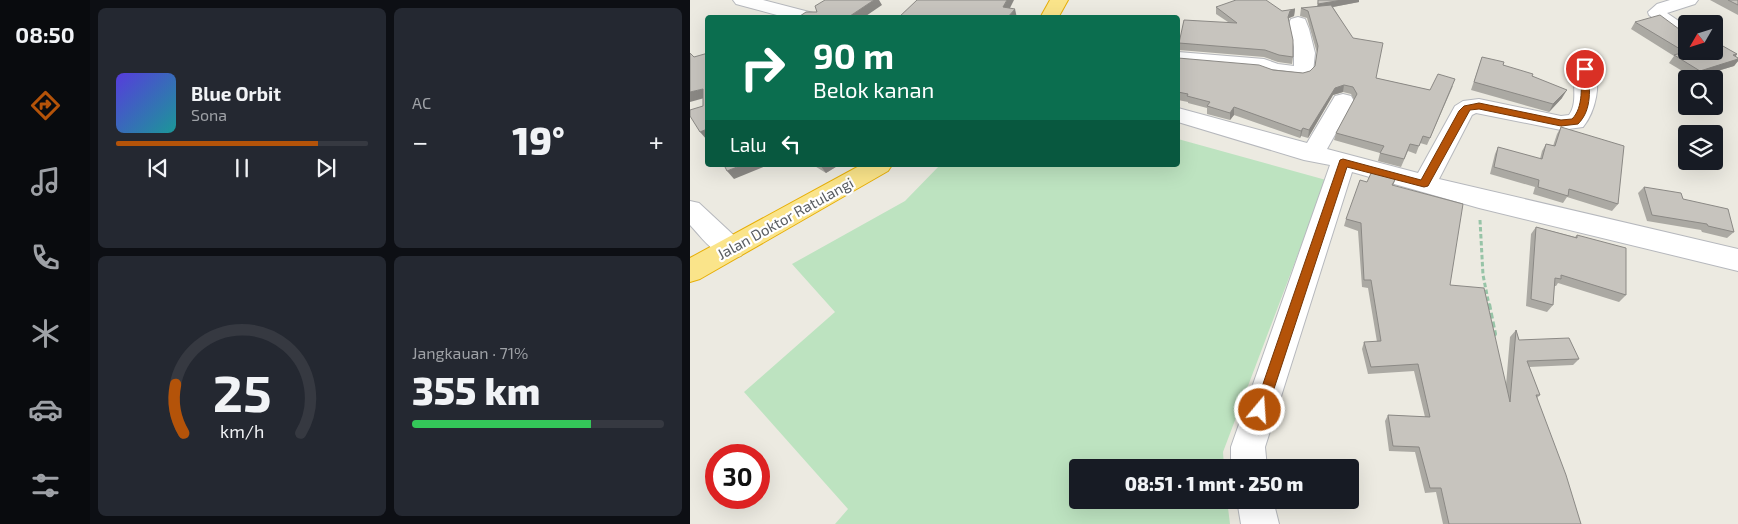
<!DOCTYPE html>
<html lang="id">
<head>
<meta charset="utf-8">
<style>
	:root { --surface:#171b24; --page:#242831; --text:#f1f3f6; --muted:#9ea1a6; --line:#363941; --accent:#b45309 }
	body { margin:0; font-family:"Exo 2",sans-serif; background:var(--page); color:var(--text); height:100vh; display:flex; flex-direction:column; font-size:19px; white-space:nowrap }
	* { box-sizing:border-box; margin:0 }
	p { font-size:16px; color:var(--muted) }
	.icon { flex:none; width:28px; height:28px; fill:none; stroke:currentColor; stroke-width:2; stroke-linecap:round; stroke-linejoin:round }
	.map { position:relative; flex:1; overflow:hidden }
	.drawer { display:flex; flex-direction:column; gap:8px; padding:8px; background:#0d0f14; width:600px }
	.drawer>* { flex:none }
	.banner { position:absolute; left:15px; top:15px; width:475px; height:152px; border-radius:5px; box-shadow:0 5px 20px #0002; background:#0b6e4f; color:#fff; overflow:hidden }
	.needle { width:32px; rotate:231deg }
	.buttons { position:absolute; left:988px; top:15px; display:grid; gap:10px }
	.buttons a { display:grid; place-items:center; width:45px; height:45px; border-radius:5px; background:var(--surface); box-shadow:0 5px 20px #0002; font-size:25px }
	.speed { position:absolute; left:15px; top:444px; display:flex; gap:10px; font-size:25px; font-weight:700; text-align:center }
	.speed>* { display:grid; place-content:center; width:65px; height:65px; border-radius:50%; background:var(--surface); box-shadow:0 5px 20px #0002; line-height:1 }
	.speed .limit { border:8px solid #d22; background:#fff; color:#111 }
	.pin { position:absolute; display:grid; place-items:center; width:42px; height:42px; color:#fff; margin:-21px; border:2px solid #fff; border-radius:50%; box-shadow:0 1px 5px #0007 }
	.me { position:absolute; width:55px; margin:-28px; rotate:18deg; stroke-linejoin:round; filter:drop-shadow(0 0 4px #0008) }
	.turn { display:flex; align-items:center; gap:18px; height:105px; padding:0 25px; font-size:22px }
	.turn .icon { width:65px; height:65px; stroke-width:2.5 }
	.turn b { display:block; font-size:35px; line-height:42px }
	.then { display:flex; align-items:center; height:48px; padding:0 25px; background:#0003; gap:10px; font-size:19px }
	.big { font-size:38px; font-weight:800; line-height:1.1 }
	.drawer .tile { flex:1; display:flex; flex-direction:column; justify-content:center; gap:8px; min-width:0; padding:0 18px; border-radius:8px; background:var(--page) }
	.drawer .dial { align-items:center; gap:0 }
	.dial svg { height:130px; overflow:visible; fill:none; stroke:var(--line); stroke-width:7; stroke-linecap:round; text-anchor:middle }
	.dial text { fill:var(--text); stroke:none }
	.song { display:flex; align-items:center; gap:15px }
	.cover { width:60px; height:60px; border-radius:8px; background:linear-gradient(135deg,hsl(250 70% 55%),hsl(180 70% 35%)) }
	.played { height:5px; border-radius:2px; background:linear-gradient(90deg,var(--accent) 80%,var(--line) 80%) }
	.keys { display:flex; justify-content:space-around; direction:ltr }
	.heat { display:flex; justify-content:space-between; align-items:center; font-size:28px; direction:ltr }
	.charge { height:8px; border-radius:4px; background:linear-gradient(90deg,#34c759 71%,var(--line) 0) }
	.drawer .tiles { flex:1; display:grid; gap:8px; grid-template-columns:repeat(2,1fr) }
	.trip { position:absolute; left:379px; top:459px; width:290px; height:50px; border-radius:5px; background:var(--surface); box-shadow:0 5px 20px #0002; font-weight:800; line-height:50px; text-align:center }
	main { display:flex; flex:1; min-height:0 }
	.tab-bar { display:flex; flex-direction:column; width:90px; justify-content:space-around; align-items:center; background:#090b0e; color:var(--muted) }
	.tab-bar .icon { width:35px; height:35px }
	.tab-bar .on { color:var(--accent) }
	.tab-bar b { font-size:22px; color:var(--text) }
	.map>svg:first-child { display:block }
	.green { fill:#bde3c0 }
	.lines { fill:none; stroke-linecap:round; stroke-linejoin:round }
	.minor-casing { stroke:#b6b8bd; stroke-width:2 }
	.highway-casing { stroke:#e7ae06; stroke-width:2 }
	.path-far1 { stroke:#97c4a7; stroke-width:3; stroke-dasharray:4.5 2.5; stroke-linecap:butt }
	.path { stroke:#97c4a7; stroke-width:4; stroke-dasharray:6 3; stroke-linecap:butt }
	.minor { fill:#fff; fill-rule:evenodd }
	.highway { fill:#fae48a; fill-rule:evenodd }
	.wall { fill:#aba9a3 }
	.shaded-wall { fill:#8b8985 }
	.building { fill:#c7c4be; stroke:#8b8985 }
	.route { fill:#b45309; stroke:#753606 }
	.labels { text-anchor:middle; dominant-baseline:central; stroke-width:4.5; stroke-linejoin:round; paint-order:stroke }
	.street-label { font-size:15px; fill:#595d61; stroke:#fff }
</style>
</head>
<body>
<main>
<nav class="tab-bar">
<b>08:50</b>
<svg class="icon on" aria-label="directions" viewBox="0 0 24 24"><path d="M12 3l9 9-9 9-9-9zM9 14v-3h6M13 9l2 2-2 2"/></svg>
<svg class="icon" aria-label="music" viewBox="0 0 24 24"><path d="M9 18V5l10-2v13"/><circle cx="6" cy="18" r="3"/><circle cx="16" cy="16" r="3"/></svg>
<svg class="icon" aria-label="phone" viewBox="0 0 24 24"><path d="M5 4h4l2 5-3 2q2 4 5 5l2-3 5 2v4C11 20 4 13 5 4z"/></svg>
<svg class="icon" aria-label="climate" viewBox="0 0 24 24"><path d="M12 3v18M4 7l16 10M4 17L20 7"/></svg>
<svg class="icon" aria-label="car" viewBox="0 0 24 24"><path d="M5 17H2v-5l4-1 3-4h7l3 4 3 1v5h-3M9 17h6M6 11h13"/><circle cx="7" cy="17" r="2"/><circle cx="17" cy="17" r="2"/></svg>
<svg class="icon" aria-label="filters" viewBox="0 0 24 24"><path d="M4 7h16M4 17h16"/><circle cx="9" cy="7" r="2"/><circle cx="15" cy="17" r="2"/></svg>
</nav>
<section class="drawer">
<div class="tiles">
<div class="tile">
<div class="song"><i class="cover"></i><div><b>Blue Orbit</b><p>Sona</p></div></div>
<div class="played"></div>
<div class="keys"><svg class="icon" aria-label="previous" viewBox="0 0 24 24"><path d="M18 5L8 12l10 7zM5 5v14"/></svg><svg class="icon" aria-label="pause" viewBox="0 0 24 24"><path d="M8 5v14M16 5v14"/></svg><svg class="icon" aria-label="next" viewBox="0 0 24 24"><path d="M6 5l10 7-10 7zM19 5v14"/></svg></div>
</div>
<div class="tile"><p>AC</p>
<div class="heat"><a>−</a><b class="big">19°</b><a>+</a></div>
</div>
<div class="tile dial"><svg viewBox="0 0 100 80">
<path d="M14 69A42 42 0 1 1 86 69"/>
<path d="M14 69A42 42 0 0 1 9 39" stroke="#b45309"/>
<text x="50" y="56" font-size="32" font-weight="700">25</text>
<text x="50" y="72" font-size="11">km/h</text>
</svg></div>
<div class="tile"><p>Jangkauan · 71%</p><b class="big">355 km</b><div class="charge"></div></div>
</div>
</section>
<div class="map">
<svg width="1048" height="524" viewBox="0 0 1048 524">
	<rect width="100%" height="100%" fill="#eceae1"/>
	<path class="green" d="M488 139 636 180 533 452 534 467 388 468V500H537L540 524H145L158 509 54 392 145 312 102 264 215 201 250 165H488Z"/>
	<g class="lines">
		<g class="minor-casing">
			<g id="minor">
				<path d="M43 0H73L127 14 130 18H98L46 4Z"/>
				<path d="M980 0H1008L1005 4 977 13 996 26V40L989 38 959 15 958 12 967 4Z"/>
				<path d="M608 17 615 19 619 29 625 53 623 72 618 77 611 79 583 76 569 71 488 64V52L574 59 588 64 604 66V47L599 23 601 19Z"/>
				<path d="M895 63 902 65C913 81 905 113 893 127L871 130 786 113 782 115 749 179 1048 249V271L789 208 662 172 575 447 577 468H541V447L640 165 614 160 488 122V108L617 143 645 96 653 94 661 96 664 101 637 149 728 173 765 106 773 101 789 99 871 116 879 115C890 100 879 78 888 65Z"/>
				<path d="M0 201 9 203 51 242 55 249 51 256C29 263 14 240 0 225Z"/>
				<path d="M547 500H583L589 524H551Z"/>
			</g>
		</g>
		<g class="highway-casing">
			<g id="highway">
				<path d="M360 0H378L368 18H350Z"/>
				<path d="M171 165H202L198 171 10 279 0 282V258Z"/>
			</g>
		</g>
		<path class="path-far1" d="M790 220 793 275 799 305"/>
		<path class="path" d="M799 304 805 334 803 336"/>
		<use href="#minor" class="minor"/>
		<use href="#highway" class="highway"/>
	</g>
	<g class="wall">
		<path d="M628 0H669V2L643 7 686 78 740 90 763 86 737 145 730 143 726 154 718 151 711 167 688 161 690 153 644 140 646 133 664 100 661 94 653 92 643 95 618 138 611 136 610 138 544 115 540 120 517 114V108L498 103V102L488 100V58L613 73 620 71 625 66 627 53 617 18 610 16 611 8 627 7Z"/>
		<path d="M1020 0H1048V15Z"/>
		<path d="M526 7 592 11 605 9 604 16 599 18V20L603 57 602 64 588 62 574 57 489 50V43L538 22 526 14Z"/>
		<path d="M945 22 993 32 1047 54 1046 56 1048 59V61L1044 66 1004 78 979 63 984 56 941 29Z"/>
		<path d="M792 57 813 65 842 76 872 98 859 112 781 90Z"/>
		<path d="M871 127 928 204 922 211 877 197 873 203 843 194 845 187 800 174 805 154 808 147 850 159 852 151 856 144 863 146 867 134Z"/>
		<path d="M123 165H149L136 173Z"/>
		<path d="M706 178 703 186 760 285 816 385 820 337 826 330 829 340 889 359 883 365 839 367 850 395 847 398 891 524H753L746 492 735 493 725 452 699 451 695 421 698 415 735 417 724 371 678 374 672 349 674 342H687L678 288 672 287 668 231 654 226 656 219 677 182Z"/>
		<path d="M954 187 993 199 1044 232 1037 238 1012 232 1011 230 957 221 948 193Z"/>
		<path d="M846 227 885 237 887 235 936 295 929 302 868 283 866 286H864L863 305 857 312 836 306 841 234Z"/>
	</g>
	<g class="shaded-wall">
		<path d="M184 0H189L192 5 173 18H157Z"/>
		<path d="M317 0H324L316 16 313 7Z"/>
		<path d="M652 0H669V2L627 10 628 4Z"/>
		<path d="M325 9 327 18H317Z"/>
		<path d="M605 9 604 16 599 18 597 23 598 17 600 11Z"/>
		<path d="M1047 54 1042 61 1048 59V61L1044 66 1004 78 1010 71 1043 55Z"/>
		<path d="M654 85 653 92 643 95 618 138 619 130 645 88Z"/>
		<path d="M13 89 18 97 0 102V92Z"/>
		<path d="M877 90 872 98 859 112 863 104Z"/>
		<path d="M544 107V115L540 120V113Z"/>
		<path d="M613 128 611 136 610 138 611 131Z"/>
		<path d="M17 129 18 140H17L10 132Z"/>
		<path d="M52 165H78L44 179 37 171Z"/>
		<path d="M130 165H149L136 173Z"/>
	</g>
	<g class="building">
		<path d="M135 0H184L157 18H107L116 12H127L125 6Z"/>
		<path d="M227 0H317L313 7 325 9 317 18H208Z"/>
		<path d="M546 0H576L592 11 605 9 600 11 598 17 603 40V57L589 55 575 50 489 43 494 20 547 23 526 7Z"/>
		<path d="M628 0H652L628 4Z"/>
		<path d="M1038 0H1048V5Z"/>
		<path d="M641 5 663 38 693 43 686 78 740 90 748 74 765 79 740 138 733 136 729 146 720 144 714 159 690 153 694 146 646 133 667 94 663 87 654 85 645 88 619 130 613 128 611 131 544 107 540 113 517 106 520 102 497 96 498 94 488 92V58L569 65 583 70 613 73 620 71 625 66 628 46 618 11 611 8Z"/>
		<path d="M970 15 993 32 996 33V51H1024V41L1047 54 1043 55 1048 58V59L1010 71 984 55 995 52 945 22Z"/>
		<path d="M0 53 4 57 18 53V130L17 129 10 132 0 116V110L13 106V89L0 92Z"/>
		<path d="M792 57 814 62 813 65 843 74 842 76 877 90 863 104 784 82Z"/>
		<path d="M871 127 934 146 928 204 879 189 878 196 848 187 849 180 804 167 808 147 852 159 856 144 865 146Z"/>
		<path d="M34 165H52L37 171Z"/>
		<path d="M682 171 706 178 702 185 773 204 760 285 794 288 820 402 826 330 829 340 879 338 889 359 837 361 850 395H846L876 475 891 524H759L751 488H740L729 447 703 446 698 415 740 417 728 364 681 367 674 342 691 341 681 280H674L671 223 656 219 670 180 677 182Z"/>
		<path d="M954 187 991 193 993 199 1038 209 1044 232 1018 226 1017 224 962 215Z"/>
		<path d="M846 227 887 238V235L936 248V295L871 275V279L865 278 863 305 841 299Z"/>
	</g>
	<path class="route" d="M895 66 899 69C899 88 903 109 888 124L871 126 789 109 780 110 738 186 734 187 657 167 577 410 575 415 570 417 566 415 564 410 650 160 653 159 731 180 769 111 774 106 789 103 871 120 882 119C894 107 891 85 891 69Z"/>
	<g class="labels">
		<g class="street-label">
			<text transform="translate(95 218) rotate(-29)">Jalan Doktor Ratulangi</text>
		</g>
	</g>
</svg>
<div class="buttons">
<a><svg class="needle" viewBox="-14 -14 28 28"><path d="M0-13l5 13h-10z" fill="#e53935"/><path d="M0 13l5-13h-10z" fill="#9ea1a6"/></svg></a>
<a><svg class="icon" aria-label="search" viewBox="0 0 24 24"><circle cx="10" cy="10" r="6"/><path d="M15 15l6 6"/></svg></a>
<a><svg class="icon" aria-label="layers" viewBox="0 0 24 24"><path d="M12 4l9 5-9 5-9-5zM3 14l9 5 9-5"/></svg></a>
</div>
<div class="speed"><div class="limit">30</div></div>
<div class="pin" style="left:895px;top:69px;background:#d93025"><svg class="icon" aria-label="arrive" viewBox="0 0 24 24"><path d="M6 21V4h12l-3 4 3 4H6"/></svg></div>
<svg class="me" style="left:570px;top:410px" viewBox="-20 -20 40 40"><circle r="17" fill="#b45309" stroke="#fff" stroke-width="3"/><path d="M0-11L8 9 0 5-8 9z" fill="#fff"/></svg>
<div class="trip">08:51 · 1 mnt · 250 m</div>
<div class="banner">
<div class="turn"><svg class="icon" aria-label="right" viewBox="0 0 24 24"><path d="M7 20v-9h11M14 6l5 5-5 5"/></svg><div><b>90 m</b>Belok kanan</div></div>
<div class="then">Lalu<svg class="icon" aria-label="left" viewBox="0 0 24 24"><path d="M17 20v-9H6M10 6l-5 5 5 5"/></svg></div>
</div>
</div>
</main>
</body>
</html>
